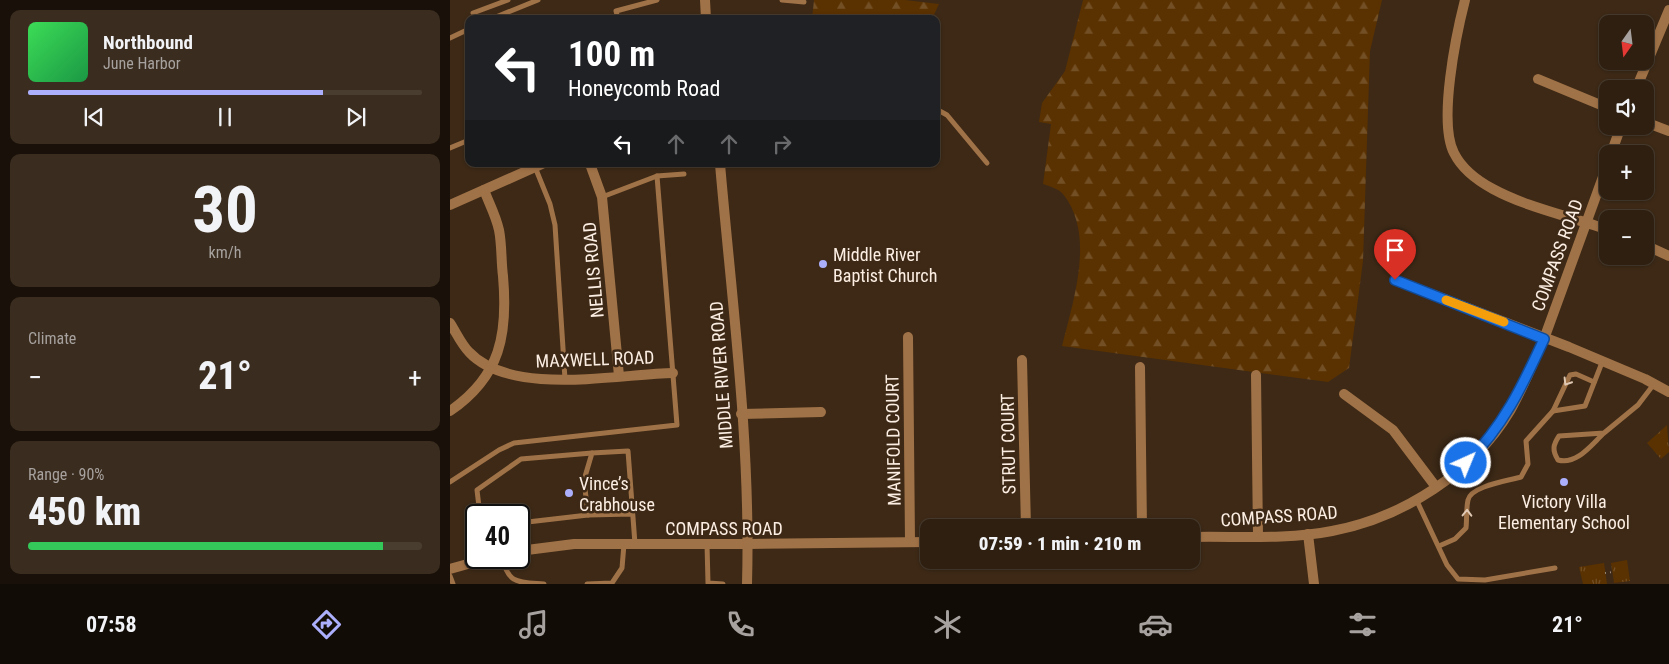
<!DOCTYPE html>
<html lang="en">
<head>
<meta charset="utf-8">
<style>
	:root { --surface:#2e1f10; --page:#3a2c1e; --text:#f1f3f6; --muted:#a7a29f; --line:#493d30; --accent:#acaffb }
	body { margin:0; font-family:"Roboto Condensed",sans-serif; background:var(--page); color:var(--text); height:100vh; display:flex; flex-direction:column; font-size:19px; white-space:nowrap }
	* { box-sizing:border-box; margin:0 }
	p { font-size:16px; color:var(--muted) }
	.icon { flex:none; width:28px; height:28px; fill:none; stroke:currentColor; stroke-width:2; stroke-linecap:round; stroke-linejoin:round }
	.map { position:relative; flex:1; overflow:hidden }
	.details { display:flex; flex-direction:column; gap:10px; padding:10px; background:#191109; width:450px }
	.details>* { flex:none }
	.guide { position:absolute; left:15px; top:15px; width:475px; height:152px; border-radius:10px; box-shadow:0 1px 4px #0004,0 0 0 1px var(--line); background:#202124; color:#fff; overflow:hidden }
	.needle { width:32px; rotate:194deg }
	.tools { position:absolute; left:1149px; top:15px; display:grid; gap:10px }
	.tools a { display:grid; place-items:center; width:55px; height:55px; border-radius:10px; background:var(--surface); box-shadow:0 1px 4px #0004,0 0 0 1px var(--line); font-size:25px }
	.speed { position:absolute; left:15px; top:504px; display:flex; gap:10px; font-size:25px; font-weight:700; text-align:center }
	.speed>* { display:grid; place-content:center; width:65px; height:65px; border-radius:50%; background:var(--surface); box-shadow:0 1px 4px #0004,0 0 0 1px var(--line); line-height:1 }
	.speed .limit { border:2px solid #111; border-radius:8px; background:#fff; color:#111 }
	.pin { position:absolute; display:grid; place-items:center; width:42px; height:42px; color:#fff; margin:-51px -21px; border-radius:50% 50% 50% 0; rotate:-45deg; box-shadow:0 0 5px #0007 }
	.pin .icon { rotate:45deg }
	.me { position:absolute; width:55px; margin:-28px; rotate:44deg; stroke-linejoin:round; filter:drop-shadow(0 0 4px #0008) }
	.turn { display:flex; align-items:center; gap:18px; height:105px; padding:0 20px; font-size:22px }
	.turn .icon { width:65px; height:65px; stroke-width:2.5 }
	.turn b { display:block; font-size:35px; line-height:42px }
	.lanes { display:flex; align-items:center; height:48px; padding:0 20px; background:#0003; justify-content:center; gap:25px; direction:ltr }
	.lanes .off { opacity:.35 }
	.big { font-size:38px; font-weight:800; line-height:1.1 }
	.details .card { flex:1; display:flex; flex-direction:column; justify-content:center; gap:8px; min-width:0; padding:0 18px; border-radius:10px; background:var(--page) }
	.details .dial { align-items:center; gap:0 }
	.dial b { font-size:65px; line-height:1 }
	.song { display:flex; align-items:center; gap:15px }
	.cover { width:60px; height:60px; border-radius:8px; background:linear-gradient(135deg,hsl(130 70% 55%),hsl(140 70% 35%)) }
	.played { height:5px; border-radius:2px; background:linear-gradient(90deg,var(--accent) 75%,var(--line) 75%) }
	.keys { display:flex; justify-content:space-around; direction:ltr }
	.heat { display:flex; justify-content:space-between; align-items:center; font-size:28px; direction:ltr }
	.charge { height:8px; border-radius:4px; background:linear-gradient(90deg,#34c759 90%,var(--line) 0) }
	.trip { position:absolute; left:470px; top:519px; width:280px; height:50px; border-radius:10px; background:var(--surface); box-shadow:0 1px 4px #0004,0 0 0 1px var(--line); font-weight:800; line-height:50px; text-align:center }
	.tab-bar { display:flex; height:80px; justify-content:space-around; align-items:center; background:#120c06; color:var(--muted) }
	.tab-bar .icon { width:35px; height:35px }
	.tab-bar .active { color:var(--accent) }
	.tab-bar b { font-size:22px; color:var(--text) }
	main { display:flex; flex:1; min-height:0 }
	.map>svg:first-child { display:block }
	.forest { fill:url(#forest-firs) }
	.park { fill:url(#park-tufts) }
	.lines { fill:none; stroke-linecap:round; stroke-linejoin:round }
	.path { stroke:#988677; stroke-width:2; stroke-dasharray:1 4; stroke-linecap:butt }
	.service { stroke:#a07247; stroke-width:5 }
	.minor { stroke:#a07247; stroke-width:10 }
	.tertiary { stroke:#a07247; stroke-width:10 }
	.oneway { stroke:#e0c9b4 }
	.route-casing { stroke:#114b97; stroke-width:12 }
	.route { stroke:#1a73e8; stroke-width:9 }
	.slow { stroke:#f59e0b; stroke-width:9 }
	.poi-dot { fill:#acaffb; stroke:#3d2916; stroke-width:2 }
	.labels { text-anchor:middle; dominant-baseline:central; stroke-width:5; stroke-linejoin:round; paint-order:stroke }
	.poi-label { font-size:18px; fill:#fceee3; stroke:#3d2916; text-anchor:start }
	.street-label { font-size:18px; fill:#fceee3; stroke:#3d2916 }
</style>
</head>
<body>
<main>
<section class="details">
<div class="card">
<div class="song"><i class="cover"></i><div><b>Northbound</b><p>June Harbor</p></div></div>
<div class="played"></div>
<div class="keys"><svg class="icon" aria-label="previous" viewBox="0 0 24 24"><path d="M18 5L8 12l10 7zM5 5v14"/></svg><svg class="icon" aria-label="pause" viewBox="0 0 24 24"><path d="M8 5v14M16 5v14"/></svg><svg class="icon" aria-label="next" viewBox="0 0 24 24"><path d="M6 5l10 7-10 7zM19 5v14"/></svg></div>
</div>
<div class="card dial"><b>30</b><p>km/h</p></div>
<div class="card"><p>Climate</p>
<div class="heat"><a>−</a><b class="big">21°</b><a>+</a></div>
</div>
<div class="card"><p>Range · 90%</p><b class="big">450 km</b><div class="charge"></div></div>
</section>
<div class="map">
<svg width="1219" height="584" viewBox="0 0 1219 584">
	<defs>
		<pattern id="forest-firs" width="22" height="20" patternUnits="userSpaceOnUse" patternTransform="scale(1.25)"><rect width="22" height="20" fill="#5a3100"/><path d="M5 1l3.5 6h-7zM16 11l3.5 6h-7z" fill="#734f25"/></pattern>
		<pattern id="park-tufts" width="24" height="20" patternUnits="userSpaceOnUse" patternTransform="scale(1.25)"><rect width="24" height="20" fill="#5a3100"/><path d="M3 7l-1-3M5 7V3M7 7l1-3M15 17l-1-3M17 17v-4M19 17l1-3" fill="none" stroke="#734f25"/></pattern>
	</defs>
	<rect width="100%" height="100%" fill="#3d2916"/>
	<g class="forest">
		<path d="M364 0H455L489 4 482 19H362Z"/>
		<path d="M633 0H932L920 51 913 261 899 368 878 382 612 346C623 301 646 235 613 194 609 189 599 186 593 184L601 124 589 122 592 103 615 71Z"/>
	</g>
	<g class="park">
		<path d="M1217 425 1219 452 1211 459 1197 443Z"/>
		<path d="M1177 560 1180 581 1164 583 1161 563Z"/>
		<path d="M1154 563 1157 584H1133L1129 567Z"/>
	</g>
	<g class="lines">
		<path class="path" d="M1155 573 1163 572"/>
		<g class="service">
			<path d="M332 0 354 2"/>
			<path d="M23 13 58 0"/>
			<path d="M41 19 88 0"/>
			<path d="M168 19 166 11 207 0"/>
			<path d="M0 38 19 29"/>
			<path d="M486 109 497 115 537 163"/>
			<path d="M0 148 19 140"/>
			<path d="M85 167 100 204 105 225 115 379"/>
			<path d="M207 176 234 174"/>
			<path d="M1103 411 1135 406 1153 360"/>
			<path d="M1154 433C1141 445 1127 465 1108 460 1102 450 1103 445 1109 436L1154 433 1188 405 1204 384"/>
			<path d="M0 482 49 450 64 443 227 425 207 176 152 197"/>
			<path d="M966 499 997 565 1008 579 1035 580 1105 568"/>
			<path d="M182 514 138 515 134 480 142 453 178 451 185 544"/>
			<path d="M30 515 27 490 71 459 142 453"/>
			<path d="M69 523 138 515"/>
			<path d="M257 544 258 583 273 584"/>
			<path d="M989 546 1005 539 1016 528C1017 519 1016 509 1018 500 1021 486 1057 481 1071 477L1078 464 1076 441 1103 411 1120 375 1126 374 1144 382"/>
			<path d="M52 558C59 584 67 582 94 584"/>
			<path d="M0 576 3 584"/>
			<path d="M137 584 162 583 172 568 174 544"/>
		</g>
		<g class="minor">
			<path d="M1015 0C1006 35 988 122 1004 153 1012 169 1028 181 1043 189 1078 208 1120 216 1158 230"/>
			<path d="M1088 79 1158 108"/>
			<path d="M1195 122 1219 131"/>
			<path d="M140 164 152 197 169 376"/>
			<path d="M0 205 92 164"/>
			<path d="M1195 245 1219 256"/>
			<path d="M945 280 1119 347 1195 379 1219 392"/>
			<path d="M0 323C6 332 11 344 19 352 61 397 168 374 223 373"/>
			<path d="M458 337 460 542"/>
			<path d="M572 360 576 528"/>
			<path d="M690 367 692 528"/>
			<path d="M806 375 808 536"/>
			<path d="M894 394 943 430 986 487"/>
			<path d="M0 411C51 376 58 334 53 276 51 261 52 245 49 230 46 216 39 203 34 190"/>
			<path d="M291 414 371 412"/>
			<path d="M858 534 864 584"/>
			<path d="M69 551 124 544H298"/>
			<path d="M0 569 39 558"/>
		</g>
		<g class="tertiary">
			<path d="M255 0 256 19"/>
			<path d="M1186 89 1219 10"/>
			<path d="M1161 154 1171 126"/>
			<path d="M270 164C282 303 301 444 297 584"/>
			<path d="M741 537C787 536 836 540 882 531 952 518 1023 473 1060 411 1073 388 1083 363 1094 339L1158 163"/>
			<path d="M298 544 479 542"/>
		</g>
	</g>
	<defs><path id="oneway-chevron" d="M-2-3.5L2.5 0L-2 3.5" fill="none" stroke-width="1.6" stroke-linecap="round" stroke-linejoin="round" transform="scale(1.25)"/></defs>
	<g class="oneway">
		<use href="#oneway-chevron" transform="translate(1117 382) rotate(122)"/>
		<use href="#oneway-chevron" transform="translate(1017 513) rotate(-89)"/>
	</g>
	<g class="lines">
		<g class="route-casing">
			<path id="route" d="M945 280 1094 339C1073 385 1053 427 1016 463"/>
		</g>
		<use href="#route" class="route"/>
		<path class="slow" d="M996 300 1054 322"/>
	</g>
	<g class="poi-dot">
		<circle cx="373" cy="264" r="5"/>
		<circle cx="1114" cy="482" r="5"/>
		<circle cx="119" cy="493" r="5"/>
	</g>
	<g class="labels">
		<g class="poi-label">
			<text x="383" y="254">Middle River<tspan x="383" dy="21">Baptist Church</tspan></text>
			<text x="129" y="483">Vince’s<tspan x="129" dy="21">Crabhouse</tspan></text>
			<text x="1114" y="501" text-anchor="middle">Victory Villa<tspan x="1114" dy="21">Elementary School</tspan></text>
		</g>
		<g class="street-label">
			<text transform="translate(1107 255) rotate(-70)">COMPASS ROAD</text>
			<text transform="translate(143 270) rotate(-95)">NELLIS ROAD</text>
			<text transform="translate(145 359) rotate(-2)">MAXWELL ROAD</text>
			<text transform="translate(271 375) rotate(-94)">MIDDLE RIVER ROAD</text>
			<text transform="translate(443 440) rotate(-91)">MANIFOLD COURT</text>
			<text transform="translate(558 444) rotate(-91)">STRUT COURT</text>
			<text transform="translate(829 516) rotate(-4)">COMPASS ROAD</text>
			<text x="274" y="528">COMPASS ROAD</text>
		</g>
	</g>
</svg>
<div class="tools">
<a><svg class="needle" viewBox="-14 -14 28 28"><path d="M0-13l5 13h-10z" fill="#e53935"/><path d="M0 13l5-13h-10z" fill="#a7a29f"/></svg></a>
<a><svg class="icon" aria-label="sound" viewBox="0 0 24 24"><path d="M4 9h4l5-4v14l-5-4H4zM17 9q2 3 0 6"/></svg></a>
<a>+</a>
<a>−</a>
</div>
<div class="speed"><div class="limit">40</div></div>
<div class="pin" style="left:945px;top:280px;background:#d93025"><svg class="icon" aria-label="arrive" viewBox="0 0 24 24"><path d="M6 21V4h12l-3 4 3 4H6"/></svg></div>
<svg class="me" style="left:1016px;top:463px" viewBox="-20 -20 40 40"><circle r="17" fill="#1a73e8" stroke="#fff" stroke-width="3"/><path d="M0-11L8 9 0 5-8 9z" fill="#fff"/></svg>
<div class="trip">07:59 · 1 min · 210 m</div>
<div class="guide">
<div class="turn"><svg class="icon" aria-label="left" viewBox="0 0 24 24"><path d="M17 20v-9H6M10 6l-5 5 5 5"/></svg><div><b>100 m</b>Honeycomb Road</div></div>
<div class="lanes"><svg class="icon" aria-label="left" viewBox="0 0 24 24"><path d="M17 20v-9H6M10 6l-5 5 5 5"/></svg><svg class="icon off" aria-label="ahead" viewBox="0 0 24 24"><path d="M12 20V5M6 11l6-6 6 6"/></svg><svg class="icon off" aria-label="ahead" viewBox="0 0 24 24"><path d="M12 20V5M6 11l6-6 6 6"/></svg><svg class="icon off" aria-label="right" viewBox="0 0 24 24"><path d="M7 20v-9h11M14 6l5 5-5 5"/></svg></div>
</div>
</div>
</main>
<nav class="tab-bar">
<b>07:58</b>
<svg class="icon active" aria-label="directions" viewBox="0 0 24 24"><path d="M12 3l9 9-9 9-9-9zM9 14v-3h6M13 9l2 2-2 2"/></svg>
<svg class="icon" aria-label="music" viewBox="0 0 24 24"><path d="M9 18V5l10-2v13"/><circle cx="6" cy="18" r="3"/><circle cx="16" cy="16" r="3"/></svg>
<svg class="icon" aria-label="phone" viewBox="0 0 24 24"><path d="M5 4h4l2 5-3 2q2 4 5 5l2-3 5 2v4C11 20 4 13 5 4z"/></svg>
<svg class="icon" aria-label="climate" viewBox="0 0 24 24"><path d="M12 3v18M4 7l16 10M4 17L20 7"/></svg>
<svg class="icon" aria-label="car" viewBox="0 0 24 24"><path d="M5 17H2v-5l4-1 3-4h7l3 4 3 1v5h-3M9 17h6M6 11h13"/><circle cx="7" cy="17" r="2"/><circle cx="17" cy="17" r="2"/></svg>
<svg class="icon" aria-label="filters" viewBox="0 0 24 24"><path d="M4 7h16M4 17h16"/><circle cx="9" cy="7" r="2"/><circle cx="15" cy="17" r="2"/></svg>
<b>21°</b>
</nav>
</body>
</html>
